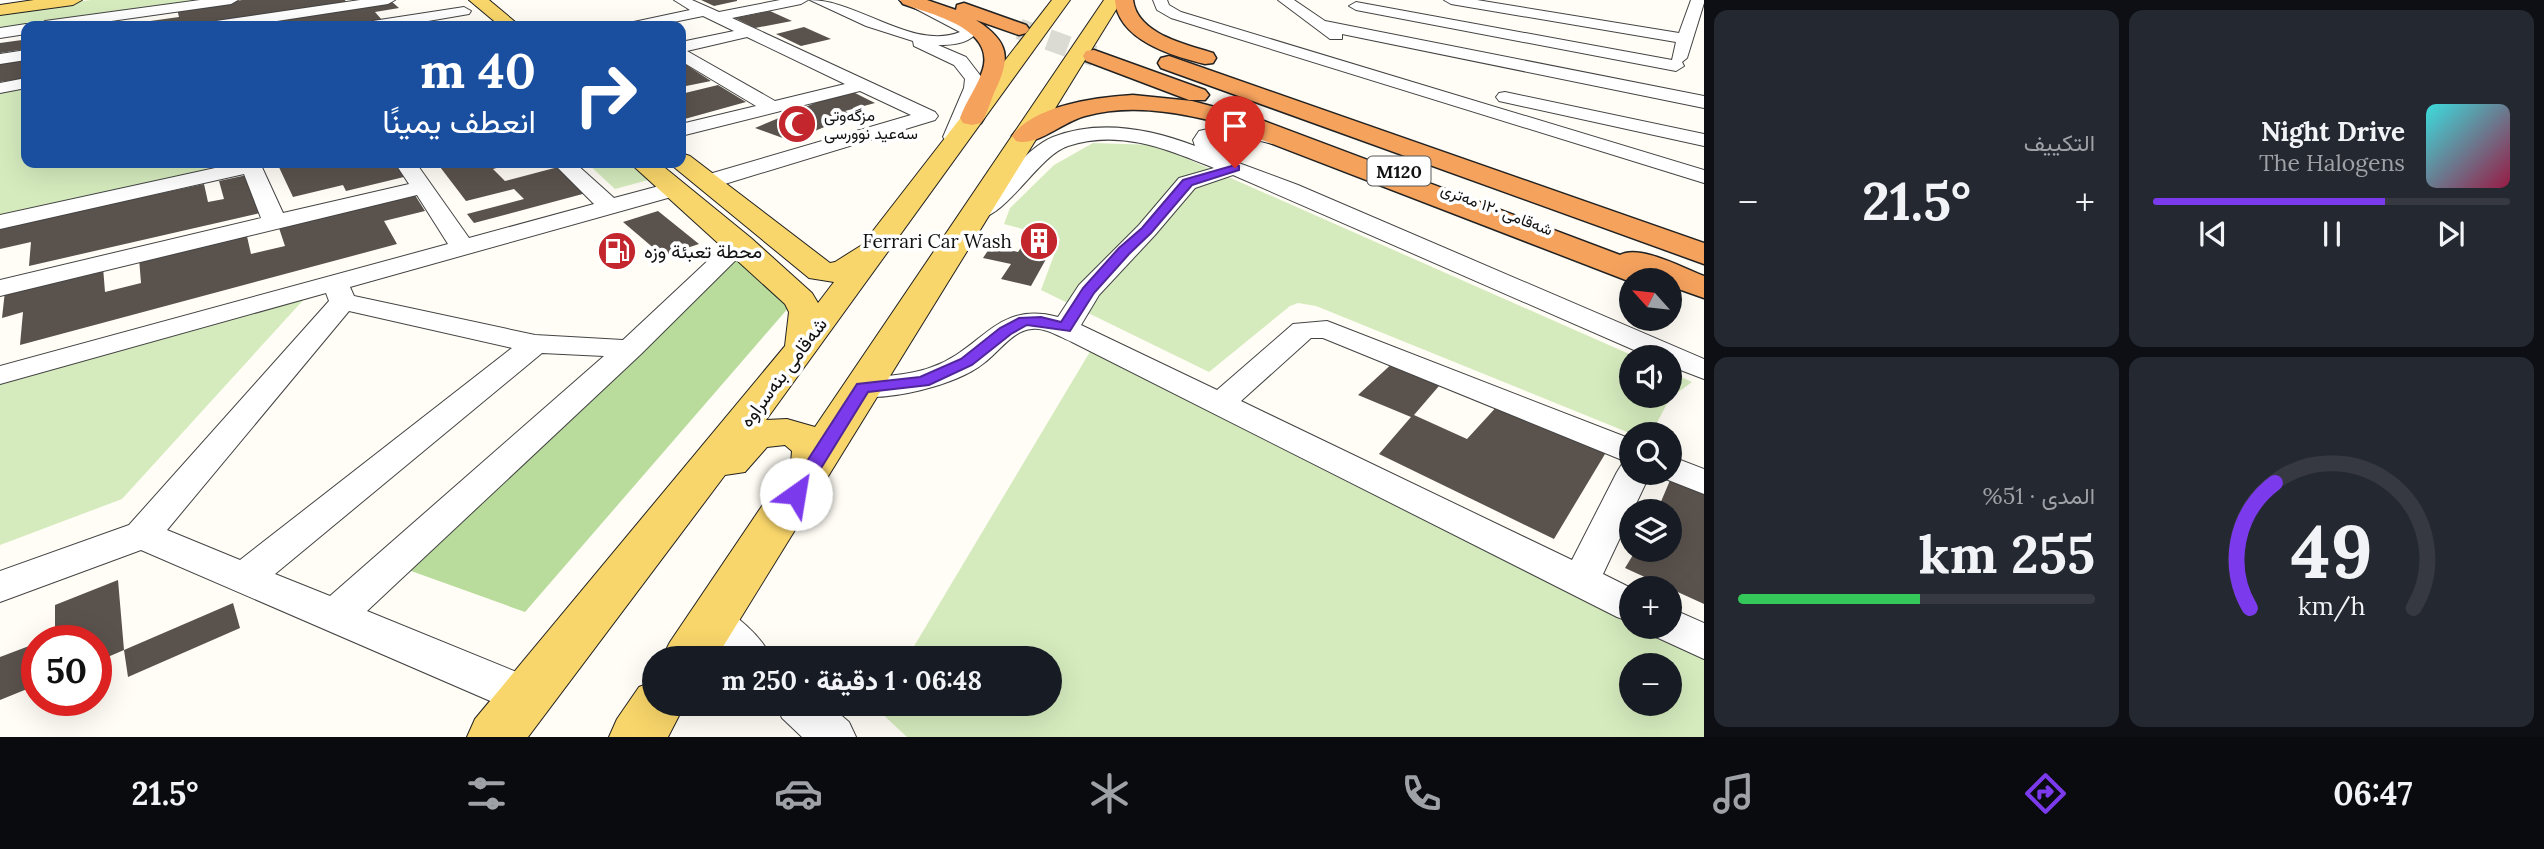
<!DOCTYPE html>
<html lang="ar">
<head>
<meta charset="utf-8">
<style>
	:root { --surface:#171b24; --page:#242831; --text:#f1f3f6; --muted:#9ea1a6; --line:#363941; --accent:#7c3aed }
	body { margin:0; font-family:Lora,Vazirmatn,serif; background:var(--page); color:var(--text); direction:rtl; height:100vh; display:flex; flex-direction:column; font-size:26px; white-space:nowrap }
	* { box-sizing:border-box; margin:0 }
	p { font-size:23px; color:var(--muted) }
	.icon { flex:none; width:38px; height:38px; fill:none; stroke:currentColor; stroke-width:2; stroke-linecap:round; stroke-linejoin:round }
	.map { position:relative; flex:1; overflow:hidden; direction:ltr }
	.sheet { display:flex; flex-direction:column; gap:10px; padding:10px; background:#0d0f14; width:840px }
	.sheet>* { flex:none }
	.banner { position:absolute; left:21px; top:21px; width:665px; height:147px; border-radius:14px; box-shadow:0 7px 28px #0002; direction:rtl; background:#1a4fa0; color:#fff; overflow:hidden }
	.needle { width:46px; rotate:297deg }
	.buttons { position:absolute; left:1619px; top:268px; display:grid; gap:14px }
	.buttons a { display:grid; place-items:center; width:63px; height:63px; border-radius:50%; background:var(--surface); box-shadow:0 7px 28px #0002; font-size:35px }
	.speed { position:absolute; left:21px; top:625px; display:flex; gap:14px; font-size:35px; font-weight:700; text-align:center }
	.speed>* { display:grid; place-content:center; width:91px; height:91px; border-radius:50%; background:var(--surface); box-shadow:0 7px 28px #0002; line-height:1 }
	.speed .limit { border:10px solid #d22; background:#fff; color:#111 }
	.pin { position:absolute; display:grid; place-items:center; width:60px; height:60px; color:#fff; margin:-72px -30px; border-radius:50% 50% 50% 0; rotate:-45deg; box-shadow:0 0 7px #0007 }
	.pin .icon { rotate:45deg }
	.me { position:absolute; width:77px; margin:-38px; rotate:32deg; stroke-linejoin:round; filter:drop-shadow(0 0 5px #0008) }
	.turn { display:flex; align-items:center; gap:24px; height:147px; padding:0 35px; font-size:32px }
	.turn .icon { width:91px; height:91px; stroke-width:2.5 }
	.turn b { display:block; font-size:49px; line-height:60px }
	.big { font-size:52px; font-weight:800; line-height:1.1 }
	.sheet .tile { flex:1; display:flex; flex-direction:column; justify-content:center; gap:10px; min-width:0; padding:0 24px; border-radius:14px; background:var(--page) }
	.sheet .dial { align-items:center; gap:0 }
	.dial svg { height:182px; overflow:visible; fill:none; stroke:var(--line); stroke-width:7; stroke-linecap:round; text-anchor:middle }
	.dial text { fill:var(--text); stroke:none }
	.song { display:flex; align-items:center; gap:21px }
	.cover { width:84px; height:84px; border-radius:10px; background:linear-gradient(135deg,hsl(180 70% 55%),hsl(340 70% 35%)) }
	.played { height:7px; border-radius:4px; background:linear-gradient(90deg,var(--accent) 65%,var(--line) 65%) }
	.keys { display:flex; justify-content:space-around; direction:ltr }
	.heat { display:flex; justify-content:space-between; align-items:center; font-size:38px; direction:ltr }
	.charge { height:10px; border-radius:5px; background:linear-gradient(90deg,#34c759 51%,var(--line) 0) }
	.sheet .tiles { flex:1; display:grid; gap:10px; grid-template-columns:repeat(2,1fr) }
	.trip { position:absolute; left:642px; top:646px; width:420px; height:70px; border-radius:35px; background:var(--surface); box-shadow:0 7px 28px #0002; font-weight:800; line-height:70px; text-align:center; direction:rtl }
	.menu { display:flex; height:112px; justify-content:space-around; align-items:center; background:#090b0e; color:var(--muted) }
	.menu .icon { width:49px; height:49px }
	.menu .selected { color:var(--accent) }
	.menu b { font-size:32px; color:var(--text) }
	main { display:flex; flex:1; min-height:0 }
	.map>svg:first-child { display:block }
	.green { fill:#d5ebbd; fill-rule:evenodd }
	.forest { fill:#b9dc9c }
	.building { fill:#5a524d }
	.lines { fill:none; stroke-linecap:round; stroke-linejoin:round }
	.highway-tunnel { stroke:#dbdad3; stroke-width:21; stroke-dasharray:21 10; stroke-linecap:butt }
	.minor-casing { stroke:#444; stroke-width:2 }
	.major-casing { stroke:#222; stroke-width:2 }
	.highway-casing { stroke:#222; stroke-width:3 }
	.minor { fill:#fff; fill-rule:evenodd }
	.major { fill:#f9d66b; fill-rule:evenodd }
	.highway { fill:#f5a25d; fill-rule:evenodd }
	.route { fill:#7c3aed; stroke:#51269a; stroke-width:2 }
	.labels { text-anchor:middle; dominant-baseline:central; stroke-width:7; stroke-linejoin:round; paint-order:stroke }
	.far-poi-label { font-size:16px; fill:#111; stroke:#fff; text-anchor:start }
	.far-street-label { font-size:16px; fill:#111; stroke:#fff }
	.shield { fill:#fff; stroke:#585858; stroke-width:2 }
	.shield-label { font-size:18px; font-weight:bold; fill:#111 }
	.poi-label { font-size:19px; fill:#111; stroke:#fff; text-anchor:end }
	.street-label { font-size:19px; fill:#111; stroke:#fff }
</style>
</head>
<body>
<main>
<section class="sheet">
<div class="tiles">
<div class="tile">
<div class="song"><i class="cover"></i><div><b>Night Drive</b><p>The Halogens</p></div></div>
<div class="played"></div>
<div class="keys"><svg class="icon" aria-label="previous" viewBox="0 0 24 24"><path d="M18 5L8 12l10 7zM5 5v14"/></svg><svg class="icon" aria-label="pause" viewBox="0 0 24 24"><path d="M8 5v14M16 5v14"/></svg><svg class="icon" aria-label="next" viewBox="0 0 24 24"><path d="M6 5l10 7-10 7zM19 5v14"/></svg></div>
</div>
<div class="tile"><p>التكييف</p>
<div class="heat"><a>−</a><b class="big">21.5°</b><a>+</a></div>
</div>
<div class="tile dial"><svg viewBox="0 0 100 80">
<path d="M14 69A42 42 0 1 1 86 69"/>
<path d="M14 69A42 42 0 0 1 25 14" stroke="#7c3aed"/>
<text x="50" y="56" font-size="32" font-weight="700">49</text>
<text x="50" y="72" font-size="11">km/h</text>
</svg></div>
<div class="tile"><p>المدى · 51%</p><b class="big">255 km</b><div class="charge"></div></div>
</div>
</section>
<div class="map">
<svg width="1704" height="737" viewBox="0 0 1704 737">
	<rect width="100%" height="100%" fill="#fffdf5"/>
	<g class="green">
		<path d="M91 0H205L0 29V12Z"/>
		<path d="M26 87V163L239 164 0 216V91Z"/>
		<path d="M1093 143 1156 145 1636 357H1631V396H1670V372L1692 382 1670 398 1651 434H1632L1316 306 1298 303 1290 306 1209 372 1041 290 1060 239 1004 224 1010 208 1054 165Z"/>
		<path d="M587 163H628L648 180 615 189Z"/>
		<path d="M306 297 122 499 0 545V380Z"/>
		<path d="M1091 350 1631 621V626L1641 627 1704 658V737H907L877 709 880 704H1050V658H907ZM1631 665H1670V704H1631Z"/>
	</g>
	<path class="forest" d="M742 254 790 306 525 612 400 567Z"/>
	<g class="building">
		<path d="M242 0H345L346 2 179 26H144L143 22 179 17 177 9Z"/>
		<path d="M701 0H737V1L714 6Z"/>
		<path d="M391 1 399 8 375 12 382 20 343 26H319L315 21 274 26 270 20Z"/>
		<path d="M770 11 792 21 755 28 735 18Z"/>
		<path d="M804 27 831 39 801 46 776 34Z"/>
		<path d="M23 31H26V49L0 53V43L22 40Z"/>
		<path d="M26 58V78L0 82V62Z"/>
		<path d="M681 61 694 70 711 81 681 87Z"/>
		<path d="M718 85 746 102 681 120V94Z"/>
		<path d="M853 92 875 103 845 111 853 115 791 141 755 128 822 100Z"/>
		<path d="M277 163H398L408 176 346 191 343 185 293 197Z"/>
		<path d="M437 163H515L493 169 505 181 562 166 590 192 474 223 467 214 524 199 514 189 466 201Z"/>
		<path d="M247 175 260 213 29 266 31 242 0 249V228L204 184 208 202 224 199 219 181Z"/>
		<path d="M413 192 425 211 384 221 397 244 20 345 23 312 2 318 5 291 103 267 105 292 141 283 139 258 246 232 251 254 285 246 278 225Z"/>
		<path d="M658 211 699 244 663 256 623 222Z"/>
		<path d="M1025 233 1058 240 1053 248 1020 241Z"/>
		<path d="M991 246 1018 252 1022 246 1050 252 1031 286 1001 279 1011 264 983 258Z"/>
		<path d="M1396 360 1445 379 1414 415 1467 439 1500 403 1608 449 1554 539 1379 454 1411 417 1358 395Z"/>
		<path d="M1671 478 1704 491V604L1625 568 1636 550H1670V511H1657Z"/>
		<path d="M118 580 124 650 233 603 240 628 128 677 124 650 96 662V640H44L55 636V605Z"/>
		<path d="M37 643V685L0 700V657Z"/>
	</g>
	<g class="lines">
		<path class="highway-tunnel" d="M1019 29 1094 56"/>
		<g class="minor-casing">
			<g id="minor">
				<path d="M200 0H238L231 4 76 26H37L45 21Z"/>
				<path d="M360 0H395L388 4 244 26H208L216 21Z"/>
				<path d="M674 0H692L719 12 780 0H808L801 4 732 18 935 112 938 116 935 120 715 187H699L696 182 699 177 911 115 860 91 681 136V124L756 106 681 61V42L734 31 703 16 654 26H626L629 23 690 10ZM747 37 845 84 775 101 687 51Z"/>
				<path d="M810 0C858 0 913 51 960 32L899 0H917L972 26 976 34C966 44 952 45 938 45L966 57 983 79 982 88 960 141H946L943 137 964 88 965 79 954 65 914 46 913 41 866 26Z"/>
				<path d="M1153 0H1167L1169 5 1181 12 1704 170V183L1171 18 1157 10Z"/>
				<path d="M1278 0H1294L1325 21 1704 96V108L1342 34V39H1330Z"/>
				<path d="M1444 0H1477L1679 33 1691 0H1704V3L1687 58 1682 62 1684 66 1676 71 1356 10 1349 6 1356 2 1672 60 1676 42 1451 4Z"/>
				<path d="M464 7 471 11 469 14 399 26H365L373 21Z"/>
				<path d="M26 24 32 26H26V34L0 38V28Z"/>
				<path d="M26 50V60L0 64V54Z"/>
				<path d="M26 78V88L0 93V83Z"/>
				<path d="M1505 92 1704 134V146L1499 101 1496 97 1499 93Z"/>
				<path d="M1235 123 1280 134 1283 138 1280 142 1273 144 1235 135 1213 139 1215 145 1234 156 1236 162 1298 185 1704 359V379L1670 366V357H1650L1233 175 1195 188 1155 235 1099 295 1081 325 1217 390 1293 324 1327 321 1631 439V472H1651L1603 574 1631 588V622L1617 617 1072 342C1060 337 1045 327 1032 329 1013 330 998 353 984 363 957 385 886 403 851 395L847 388 851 381C878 375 906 377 932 367 983 349 996 300 1058 317L1079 285 1139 225 1179 178 1214 168C1166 149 1120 129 1068 146 1035 157 1002 228 967 219L963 214C971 202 986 196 996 186 1013 170 1031 146 1053 137 1099 119 1151 129 1195 146L1193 140 1199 131ZM1311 338H1323L1627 462 1622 464 1617 472 1572 560 1241 401Z"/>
				<path d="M238 163H260L283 213 409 184 395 163H416L469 238 594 204 553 163H575L614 198 674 182 682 184 685 189 682 194 350 287 354 296 535 335 623 340 731 239 740 237 749 239 752 244 640 355 367 611 541 682 548 696 541 710 526 715 511 710 141 550 0 602V571L129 525 329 301 326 293 0 384V366L448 244 417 195 0 296V280L261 218 244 174 0 229V215ZM349 311 512 348 240 560 167 530ZM542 353 604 356 330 596 275 574Z"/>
				<path d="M1670 456 1704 469V494L1658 476 1656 472H1670Z"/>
				<path d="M712 604C735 612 761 636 772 658H723L698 633 692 621 698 609Z"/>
				<path d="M1670 608 1704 623V659L1656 637 1650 626H1670Z"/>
				<path d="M776 704H828L849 722 856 737H802L782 718Z"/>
			</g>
		</g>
		<g class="major-casing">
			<g id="major">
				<path d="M34 0H82L73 5 0 15V5Z"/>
				<path d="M469 0H489L520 26H500Z"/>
				<path d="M1052 0H1070L766 420 787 419 815 427 1104 0H1122L716 658H662L670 642 791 463 792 451 785 445 767 447 745 472 725 475 528 737H467L475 719 785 346 789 312 785 304 630 163H659L751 238 812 293 818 303 834 282 809 278 669 163H681V153L690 156 830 263 835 262 862 245Z"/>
				<path d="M654 681V704H685L668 737H609L617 719 639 687Z"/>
			</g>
		</g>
		<g class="highway-casing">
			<g id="highway">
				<path d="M900 0H927L956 10 957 5 964 3 1026 25 1029 29 1026 33 1019 35 976 20C1010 42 1011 58 994 93 990 103 987 114 981 123L972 125 963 123 960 118C966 101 978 86 983 69 995 28 930 14 903 4Z"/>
				<path d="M1115 0H1133C1137 34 1185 44 1213 53L1216 58 1213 63 1205 64C1172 56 1118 40 1115 0Z"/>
				<path d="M1094 50 1205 90 1209 95 1205 100H1189L1086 61 1083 56 1086 51Z"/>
				<path d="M1169 56 1704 243V264L1161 68 1158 63 1161 58Z"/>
				<path d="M1133 95 1192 101 1256 118 1620 255C1639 244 1683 268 1704 276V298L1670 286V280L1631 282 1213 121C1172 111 1127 104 1085 116 1062 122 1037 147 1016 141L1012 136C1034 105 1098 97 1133 95Z"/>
			</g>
		</g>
		<use href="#minor" class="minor"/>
		<use href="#major" class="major"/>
		<use href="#highway" class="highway"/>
	</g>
	<path class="route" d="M1235 165 1239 166V170L1192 185 1151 233 1129 254 1094 293 1070 331 1027 325 1011 334 972 365 929 385 868 392 802 499H789L786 494 789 489 857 384 920 377 961 359 1000 328 1019 318 1041 317 1061 322 1083 288 1119 248 1142 228 1183 180Z"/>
	<defs>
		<g id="mosque-disc" transform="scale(2.0125)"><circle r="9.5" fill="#c4262e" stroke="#fff"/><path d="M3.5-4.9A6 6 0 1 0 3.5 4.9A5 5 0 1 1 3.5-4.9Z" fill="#fff"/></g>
		<g id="building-disc" transform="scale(2.0125)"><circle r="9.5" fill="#c4262e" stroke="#fff"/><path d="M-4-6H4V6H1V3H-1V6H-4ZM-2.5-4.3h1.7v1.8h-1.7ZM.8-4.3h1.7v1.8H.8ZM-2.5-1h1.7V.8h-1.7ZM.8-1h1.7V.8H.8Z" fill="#fff"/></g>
		<g id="fuel-disc" transform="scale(2.0125)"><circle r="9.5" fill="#c4262e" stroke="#fff"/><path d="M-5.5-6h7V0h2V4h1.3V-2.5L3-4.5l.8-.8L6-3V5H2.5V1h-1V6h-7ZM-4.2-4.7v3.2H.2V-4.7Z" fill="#fff"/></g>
	</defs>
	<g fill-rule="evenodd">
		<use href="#mosque-disc" x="797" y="124"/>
		<use href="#building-disc" x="1039" y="241"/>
		<use href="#fuel-disc" x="617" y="251"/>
	</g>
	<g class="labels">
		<g class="far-poi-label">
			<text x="824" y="115">مزگەوتی<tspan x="824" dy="18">سەعید نوورسی</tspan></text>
		</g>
		<g class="far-street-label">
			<text transform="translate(1497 209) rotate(21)">شەقامی ١٢٠ مەتری</text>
		</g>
		<rect class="shield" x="1367.5" y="156.5" width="63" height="29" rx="5"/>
		<g class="shield-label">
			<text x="1399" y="171">M120</text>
		</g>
		<g class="poi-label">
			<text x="1012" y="241">Ferrari Car Wash</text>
			<text x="644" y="251" text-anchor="start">محطة تعبئة وزه</text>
		</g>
		<g class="street-label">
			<text transform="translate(783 372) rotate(-53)">شەقامی بنەسراوە</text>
		</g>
	</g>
</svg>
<div class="buttons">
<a><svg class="needle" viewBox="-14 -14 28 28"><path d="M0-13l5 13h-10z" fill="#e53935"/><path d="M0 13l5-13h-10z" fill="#9ea1a6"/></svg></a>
<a><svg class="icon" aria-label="sound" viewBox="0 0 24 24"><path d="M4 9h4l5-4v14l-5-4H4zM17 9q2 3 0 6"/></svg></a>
<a><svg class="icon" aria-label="search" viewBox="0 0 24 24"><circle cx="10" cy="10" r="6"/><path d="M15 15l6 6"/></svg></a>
<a><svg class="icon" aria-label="layers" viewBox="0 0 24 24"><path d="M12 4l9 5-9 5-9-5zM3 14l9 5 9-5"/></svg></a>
<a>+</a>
<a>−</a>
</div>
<div class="speed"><div class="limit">50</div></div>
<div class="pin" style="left:1235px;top:168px;background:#d93025"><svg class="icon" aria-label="arrive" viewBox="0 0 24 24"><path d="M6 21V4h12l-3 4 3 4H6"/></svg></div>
<svg class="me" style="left:796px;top:494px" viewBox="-20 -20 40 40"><circle r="19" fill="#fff"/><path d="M0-13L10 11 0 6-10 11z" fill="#7c3aed"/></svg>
<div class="trip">06:48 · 1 دقيقة · 250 m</div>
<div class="banner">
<div class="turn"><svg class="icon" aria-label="right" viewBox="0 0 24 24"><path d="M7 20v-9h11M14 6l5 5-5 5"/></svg><div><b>40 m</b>انعطف يمينًا</div></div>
</div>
</div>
</main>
<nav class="menu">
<b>06:47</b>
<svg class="icon selected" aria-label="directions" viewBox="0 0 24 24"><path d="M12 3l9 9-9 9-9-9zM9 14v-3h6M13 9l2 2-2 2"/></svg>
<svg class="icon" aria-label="music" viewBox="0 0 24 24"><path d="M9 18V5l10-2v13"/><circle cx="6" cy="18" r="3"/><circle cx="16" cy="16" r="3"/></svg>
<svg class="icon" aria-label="phone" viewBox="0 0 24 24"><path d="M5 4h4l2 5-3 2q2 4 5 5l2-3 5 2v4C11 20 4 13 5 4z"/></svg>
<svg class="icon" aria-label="climate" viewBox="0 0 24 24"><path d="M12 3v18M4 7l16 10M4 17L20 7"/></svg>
<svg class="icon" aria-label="car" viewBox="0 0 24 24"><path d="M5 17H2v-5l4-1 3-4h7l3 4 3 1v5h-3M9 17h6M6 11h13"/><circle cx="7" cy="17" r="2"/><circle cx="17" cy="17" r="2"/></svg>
<svg class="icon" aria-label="filters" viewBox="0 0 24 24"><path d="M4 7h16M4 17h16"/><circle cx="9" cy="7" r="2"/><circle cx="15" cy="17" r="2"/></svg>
<b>21.5°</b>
</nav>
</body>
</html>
